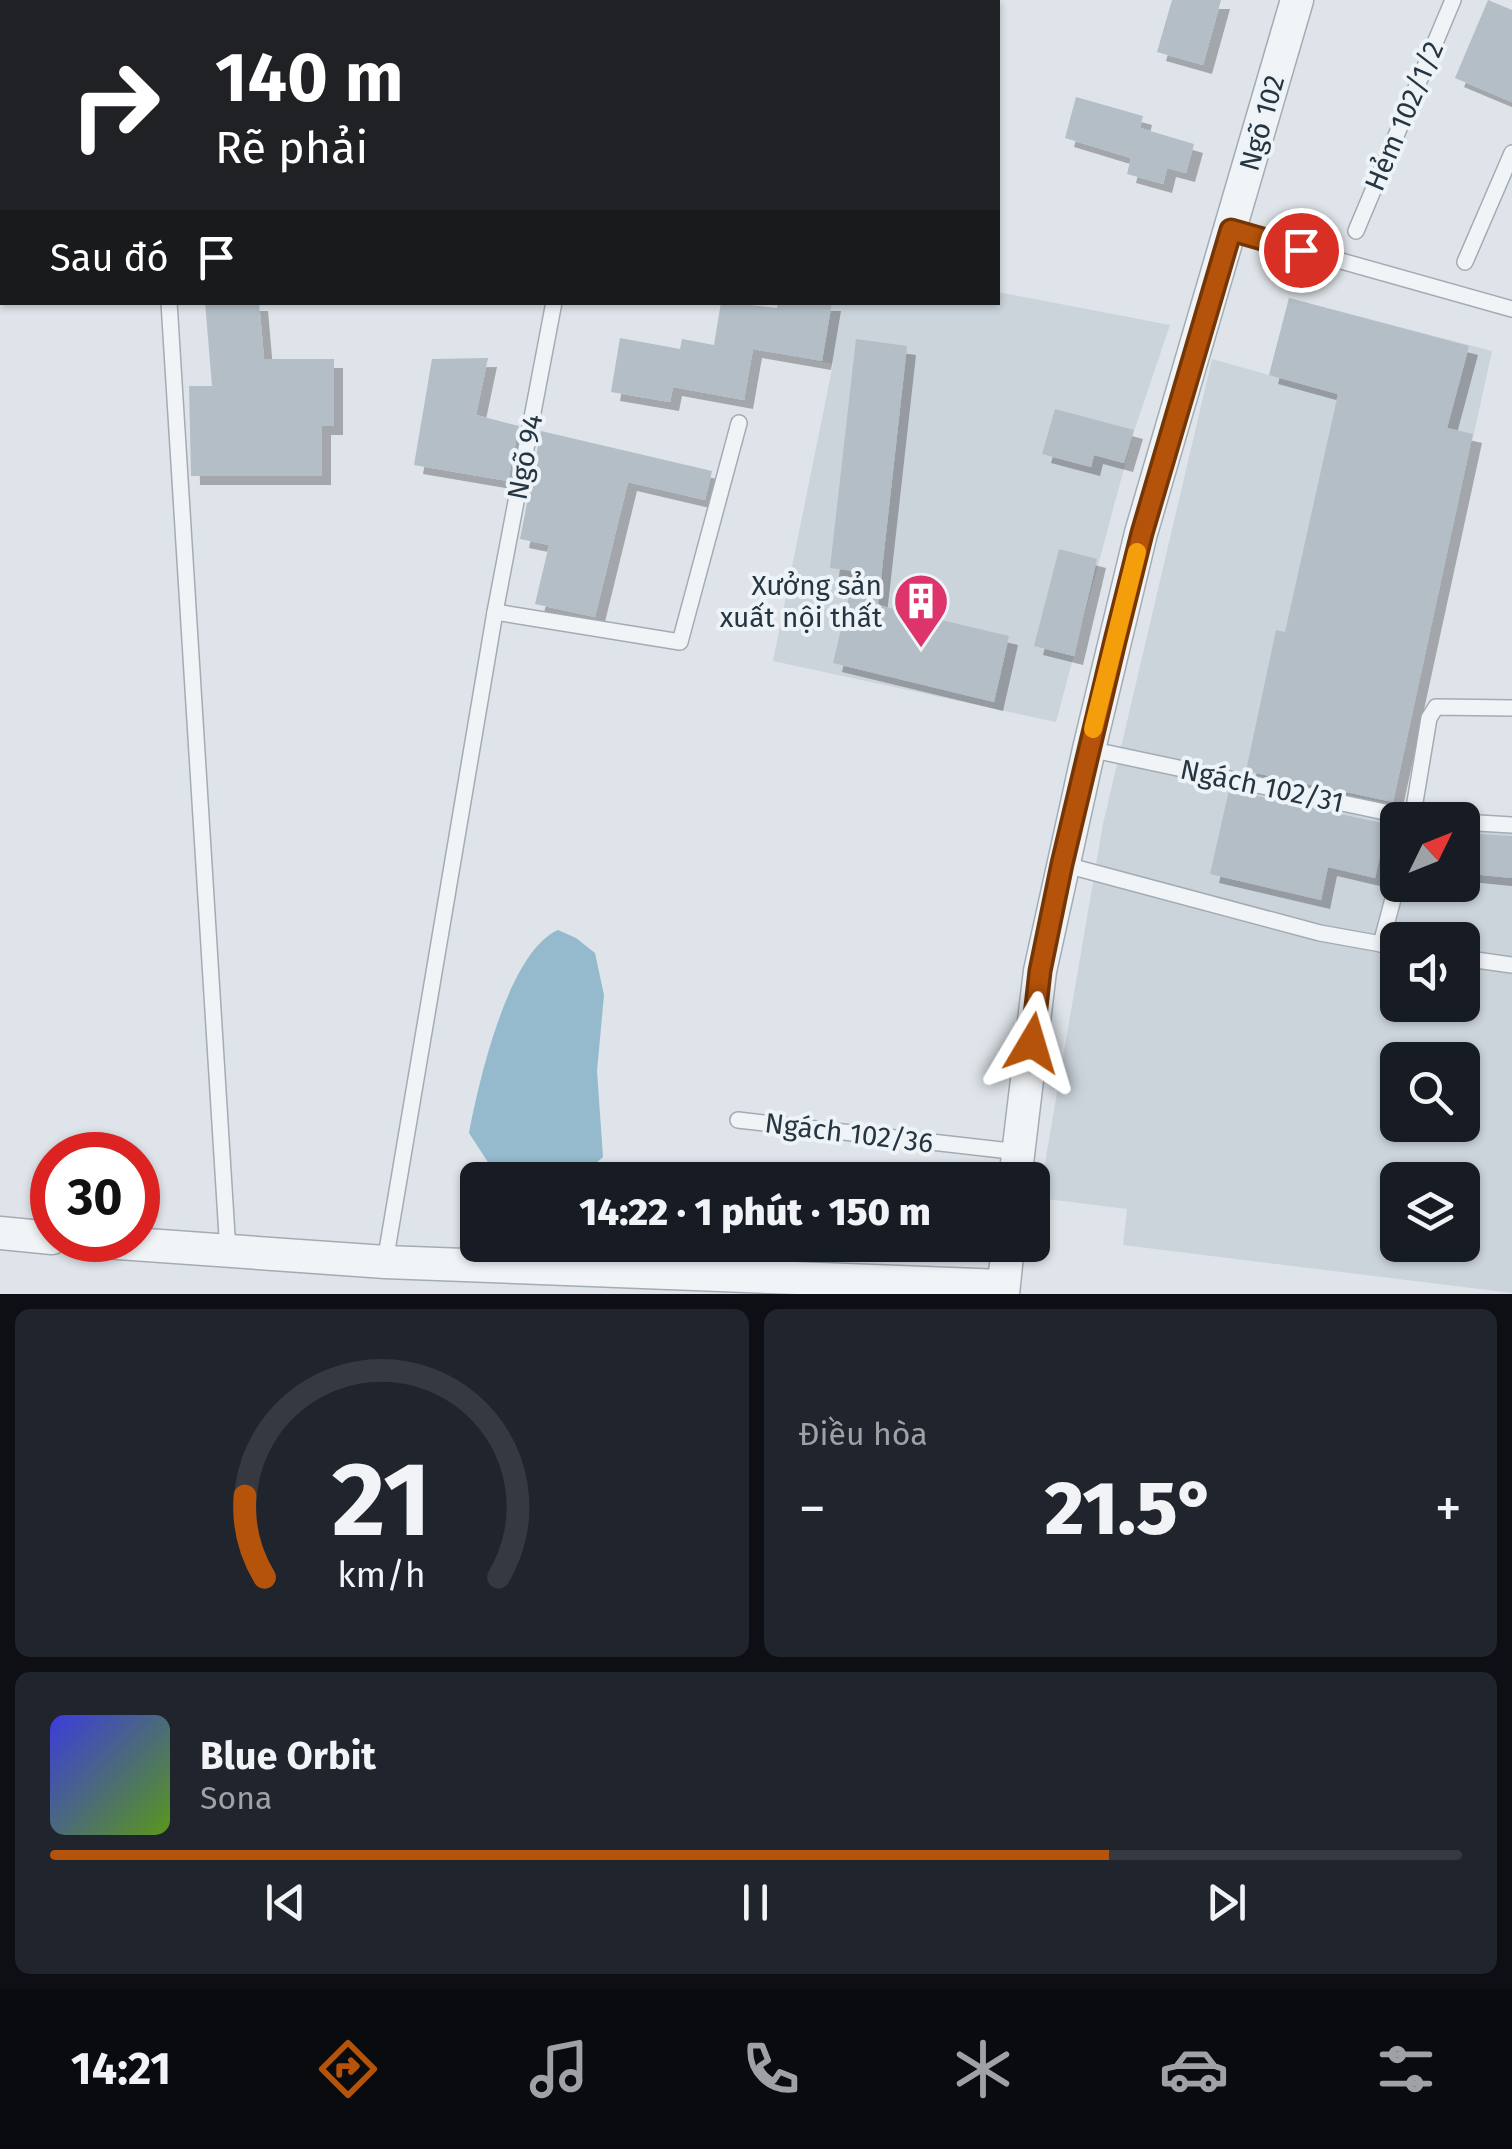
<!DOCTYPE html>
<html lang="vi">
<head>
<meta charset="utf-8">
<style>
	:root { --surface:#171b24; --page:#20242c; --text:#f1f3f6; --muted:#9ea1a6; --line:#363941; --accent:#b45309 }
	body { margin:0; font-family:"Fira Sans",sans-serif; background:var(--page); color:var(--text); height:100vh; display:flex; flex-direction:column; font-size:38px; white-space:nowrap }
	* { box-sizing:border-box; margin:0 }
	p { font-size:32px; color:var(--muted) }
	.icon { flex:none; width:55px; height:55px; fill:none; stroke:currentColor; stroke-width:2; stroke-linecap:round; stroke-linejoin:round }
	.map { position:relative; height:1294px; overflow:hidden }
	.drawer { display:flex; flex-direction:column; gap:15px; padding:15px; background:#0d0f14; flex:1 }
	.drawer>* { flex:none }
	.banner { position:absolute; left:0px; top:0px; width:1000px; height:305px; box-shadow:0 2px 8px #0004; background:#202124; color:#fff; overflow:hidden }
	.needle { width:65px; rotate:47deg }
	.tools { position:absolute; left:1380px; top:802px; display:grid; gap:20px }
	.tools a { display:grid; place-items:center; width:100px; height:100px; border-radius:15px; background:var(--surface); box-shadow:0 2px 8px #0004; font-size:50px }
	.speed { position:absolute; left:30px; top:1132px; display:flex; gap:20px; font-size:50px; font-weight:700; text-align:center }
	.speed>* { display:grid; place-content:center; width:130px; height:130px; border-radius:50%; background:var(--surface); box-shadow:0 2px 8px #0004; line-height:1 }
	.speed .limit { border:15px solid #d22; background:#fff; color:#111 }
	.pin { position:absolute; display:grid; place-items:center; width:85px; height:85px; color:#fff; margin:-42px; border:5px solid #fff; border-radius:50%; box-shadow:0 2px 10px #0007 }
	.me { position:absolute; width:110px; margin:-55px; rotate:7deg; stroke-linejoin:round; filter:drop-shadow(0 0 8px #0008) }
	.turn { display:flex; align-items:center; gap:35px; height:210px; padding:0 50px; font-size:45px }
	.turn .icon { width:130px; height:130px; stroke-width:2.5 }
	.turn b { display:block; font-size:70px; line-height:85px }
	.then { display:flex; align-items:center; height:95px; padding:0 50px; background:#0003; gap:20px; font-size:38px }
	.big { font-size:75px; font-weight:800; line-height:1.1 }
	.drawer .widget { flex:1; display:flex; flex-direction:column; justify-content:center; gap:15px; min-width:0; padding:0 35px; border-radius:15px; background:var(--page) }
	.drawer .dial { align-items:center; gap:0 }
	.dial svg { height:260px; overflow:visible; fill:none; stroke:var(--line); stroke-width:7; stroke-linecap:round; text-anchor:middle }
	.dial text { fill:var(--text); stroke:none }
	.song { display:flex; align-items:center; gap:30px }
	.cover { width:120px; height:120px; border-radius:15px; background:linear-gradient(135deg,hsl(240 70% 55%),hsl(90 70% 35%)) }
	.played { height:10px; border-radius:5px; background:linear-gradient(90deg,var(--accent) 75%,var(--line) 75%) }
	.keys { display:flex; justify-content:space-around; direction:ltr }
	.heat { display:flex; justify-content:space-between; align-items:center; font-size:55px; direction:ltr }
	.drawer .tiles { flex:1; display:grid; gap:15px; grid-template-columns:1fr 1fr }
	.widget:last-child { grid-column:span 2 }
	.trip { position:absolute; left:460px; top:1162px; width:590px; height:100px; border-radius:15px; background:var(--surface); box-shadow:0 2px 8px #0004; font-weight:800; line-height:100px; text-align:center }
	.tabs { display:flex; height:160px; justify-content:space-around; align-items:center; background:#090b0e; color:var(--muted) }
	.tabs .icon { width:70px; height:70px }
	.tabs .selected { color:var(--accent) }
	.tabs b { font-size:45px; color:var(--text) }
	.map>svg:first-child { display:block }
	.built { fill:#cbd4db; fill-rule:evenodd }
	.water { fill:#95bacd }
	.building { fill:#b4bec7; filter:url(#shadow) }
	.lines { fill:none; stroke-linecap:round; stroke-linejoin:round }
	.lane-casing { stroke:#a3acb4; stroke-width:18 }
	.street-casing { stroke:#a3acb4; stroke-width:35 }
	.lane { stroke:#f1f4f7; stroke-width:15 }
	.street { stroke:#f1f4f7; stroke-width:32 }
	.route-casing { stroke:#753606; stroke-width:25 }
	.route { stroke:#b45309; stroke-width:18 }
	.slow { stroke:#f59e0b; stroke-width:18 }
	.labels { text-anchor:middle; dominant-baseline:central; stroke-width:8; stroke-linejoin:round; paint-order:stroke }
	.street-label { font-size:28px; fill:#253542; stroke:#edf3f7 }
	.poi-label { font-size:28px; fill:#253542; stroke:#edf3f7; text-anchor:end }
</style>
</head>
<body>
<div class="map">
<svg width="1512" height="1294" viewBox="0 0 1512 1294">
	<defs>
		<filter id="shadow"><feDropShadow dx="9" dy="9" stdDeviation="0" flood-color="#0004"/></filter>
	</defs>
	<rect width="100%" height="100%" fill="#dee4e9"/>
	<g class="built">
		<path d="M998 292 1170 325 1134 431 1056 722 773 661 833 364 770 352 778 303 998 302Z"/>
		<path d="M1289 298 1492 351 1392 806 1397 820 1398 885H1462L1463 827 1512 832V1293L1123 1245 1127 1209 1039 1198 1103 824 1212 359 1269 375ZM1398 940H1462V1005H1398ZM1398 1060H1462V1125H1398ZM1398 1180H1462V1245H1398Z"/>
	</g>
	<path class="water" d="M558 930 576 938 595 953 604 995 597 1071 603 1157 586 1172 493 1170 469 1133C479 1081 508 952 558 930Z"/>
	<g class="building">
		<path d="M1172 0H1221L1203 65 1157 52Z"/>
		<path d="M1488 0 1512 10V102L1455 78Z"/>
		<path d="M1076 97 1143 116 1140 128 1194 144 1186 173 1167 168 1163 184 1127 174 1131 158 1065 138Z"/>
		<path d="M1289 298 1469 346 1447 428 1473 434 1393 802 1246 771 1276 630 1285 632 1338 394 1269 375Z"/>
		<path d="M205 302H259L264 359H334V426H322V476H191L189 386H212Z"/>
		<path d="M721 302 777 308 778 302H832L822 361 753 349 744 400 673 387 670 402 611 392 620 338 680 349 682 339 714 345Z"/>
		<path d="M856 339 907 346 878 605 1009 636 994 702 833 663 855 571 830 568Z"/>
		<path d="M488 358 476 415 519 426 508 481 414 465 432 359Z"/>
		<path d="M1055 409 1134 430 1124 463 1094 455 1091 467 1042 454Z"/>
		<path d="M541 431 712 471 705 500 628 482 595 617 535 604 549 545 520 539Z"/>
		<path d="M1059 549 1097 559 1074 656 1034 646Z"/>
		<path d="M1229 790 1387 824 1375 878 1328 867 1321 900 1210 874Z"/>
		<path d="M1462 833 1512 836V878L1462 873Z"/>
	</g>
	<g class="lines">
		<g class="lane-casing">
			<g id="lane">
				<path d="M143 0V2"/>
				<path d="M612 2 613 0"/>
				<path d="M972 2 973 0"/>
				<path d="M1231 230 1512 309"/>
				<path d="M1356 231 1453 0"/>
				<path d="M1465 262 1512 153"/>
				<path d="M169 302 228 1252"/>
				<path d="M495 612 680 642 739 423"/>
				<path d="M1089 749 1413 818 1435 820"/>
				<path d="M1412 820 1429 718 1436 707 1512 708"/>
				<path d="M1462 822 1512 825"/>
				<path d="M1062 864 1320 933 1398 947"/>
				<path d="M1381 944 1398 880"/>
				<path d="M1462 958 1512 965"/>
				<path d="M738 1120 1019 1152"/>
				<path d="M385 1262 495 612 554 302"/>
			</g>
		</g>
		<g class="street-casing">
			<g id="street">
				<path d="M1015 1180 1040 971 1089 749 1141 533 1297 0"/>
				<path d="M0 1233 52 1238"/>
				<path d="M76 1240 385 1262 1003 1286"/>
				<path d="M1003 1294 1008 1245"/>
			</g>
		</g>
		<use href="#lane" class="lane"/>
		<use href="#street" class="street"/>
	</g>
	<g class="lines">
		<g class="route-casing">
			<path id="route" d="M1032 1043 1040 971 1062 864 1115 641 1142 533 1231 230 1301 250"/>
		</g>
		<use href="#route" class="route"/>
		<path class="slow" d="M1093 729 1137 552"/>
	</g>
	<defs>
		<g id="building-pin" transform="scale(2.875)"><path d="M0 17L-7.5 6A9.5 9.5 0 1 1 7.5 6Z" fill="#dd346c" stroke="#edf3f7"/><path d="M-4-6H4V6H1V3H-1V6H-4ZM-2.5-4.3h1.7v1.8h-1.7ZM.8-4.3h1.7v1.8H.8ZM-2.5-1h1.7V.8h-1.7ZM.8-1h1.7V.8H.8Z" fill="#fff"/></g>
	</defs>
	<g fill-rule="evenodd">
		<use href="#building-pin" x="921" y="601"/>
	</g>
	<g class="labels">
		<g class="street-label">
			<text transform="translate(1404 116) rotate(-67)">Hẻm 102/1/2</text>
			<text transform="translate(1262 123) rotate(-74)">Ngõ 102</text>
			<text transform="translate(525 457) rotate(-79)">Ngõ 94</text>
			<text transform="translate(1262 786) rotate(12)">Ngách 102/31</text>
			<text transform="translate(849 1133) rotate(7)">Ngách 102/36</text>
		</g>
		<g class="poi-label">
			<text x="882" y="585">Xưởng sản<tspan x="882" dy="32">xuất nội thất</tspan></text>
		</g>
	</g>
</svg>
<div class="tools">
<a><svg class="needle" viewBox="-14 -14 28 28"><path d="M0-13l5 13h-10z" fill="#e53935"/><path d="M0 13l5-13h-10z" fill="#9ea1a6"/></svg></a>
<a><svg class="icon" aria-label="sound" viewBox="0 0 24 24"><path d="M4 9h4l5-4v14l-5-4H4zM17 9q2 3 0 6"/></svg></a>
<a><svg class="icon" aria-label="search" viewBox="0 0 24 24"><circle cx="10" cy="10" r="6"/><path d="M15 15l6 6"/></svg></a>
<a><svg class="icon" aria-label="layers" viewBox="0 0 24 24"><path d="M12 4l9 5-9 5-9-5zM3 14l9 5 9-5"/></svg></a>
</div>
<div class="speed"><div class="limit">30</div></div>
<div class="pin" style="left:1301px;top:250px;background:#d93025"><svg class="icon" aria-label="arrive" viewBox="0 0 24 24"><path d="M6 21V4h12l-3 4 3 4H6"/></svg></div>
<svg class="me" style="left:1032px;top:1043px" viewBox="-20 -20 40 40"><path d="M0-17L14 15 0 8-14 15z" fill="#b45309" stroke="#fff" stroke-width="4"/></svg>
<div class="trip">14:22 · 1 phút · 150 m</div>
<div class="banner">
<div class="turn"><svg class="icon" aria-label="right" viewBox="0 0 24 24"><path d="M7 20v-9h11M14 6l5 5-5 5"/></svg><div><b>140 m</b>Rẽ phải</div></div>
<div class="then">Sau đó<svg class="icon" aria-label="arrive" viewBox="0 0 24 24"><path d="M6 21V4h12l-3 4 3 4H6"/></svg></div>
</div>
</div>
<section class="drawer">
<div class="tiles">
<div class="widget dial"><svg viewBox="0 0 100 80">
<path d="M14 69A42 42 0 1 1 86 69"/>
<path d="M14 69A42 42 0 0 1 8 44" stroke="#b45309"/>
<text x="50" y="56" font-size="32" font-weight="700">21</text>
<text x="50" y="72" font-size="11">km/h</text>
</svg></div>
<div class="widget"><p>Điều hòa</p>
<div class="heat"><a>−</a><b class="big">21.5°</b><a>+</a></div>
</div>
<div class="widget">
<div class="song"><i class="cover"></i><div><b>Blue Orbit</b><p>Sona</p></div></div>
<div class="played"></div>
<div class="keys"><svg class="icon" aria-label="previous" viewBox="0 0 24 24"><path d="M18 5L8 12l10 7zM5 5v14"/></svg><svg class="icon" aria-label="pause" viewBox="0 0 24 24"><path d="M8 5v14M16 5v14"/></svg><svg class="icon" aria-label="next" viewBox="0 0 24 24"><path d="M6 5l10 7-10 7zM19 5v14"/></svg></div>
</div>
</div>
</section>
<nav class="tabs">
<b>14:21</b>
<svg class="icon selected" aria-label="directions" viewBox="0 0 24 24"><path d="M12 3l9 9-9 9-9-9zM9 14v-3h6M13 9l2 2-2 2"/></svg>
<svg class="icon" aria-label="music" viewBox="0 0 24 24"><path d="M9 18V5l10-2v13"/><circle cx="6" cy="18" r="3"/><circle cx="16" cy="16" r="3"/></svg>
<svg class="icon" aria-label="phone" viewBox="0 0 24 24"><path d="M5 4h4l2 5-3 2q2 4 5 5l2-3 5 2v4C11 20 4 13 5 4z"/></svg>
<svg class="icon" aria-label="climate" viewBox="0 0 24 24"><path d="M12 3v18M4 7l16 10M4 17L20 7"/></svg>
<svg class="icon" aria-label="car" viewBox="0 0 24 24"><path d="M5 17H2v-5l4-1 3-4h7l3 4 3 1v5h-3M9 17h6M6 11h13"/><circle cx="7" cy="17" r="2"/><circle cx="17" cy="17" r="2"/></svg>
<svg class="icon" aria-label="filters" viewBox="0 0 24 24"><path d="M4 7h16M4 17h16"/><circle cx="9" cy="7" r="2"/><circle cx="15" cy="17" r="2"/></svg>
</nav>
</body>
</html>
